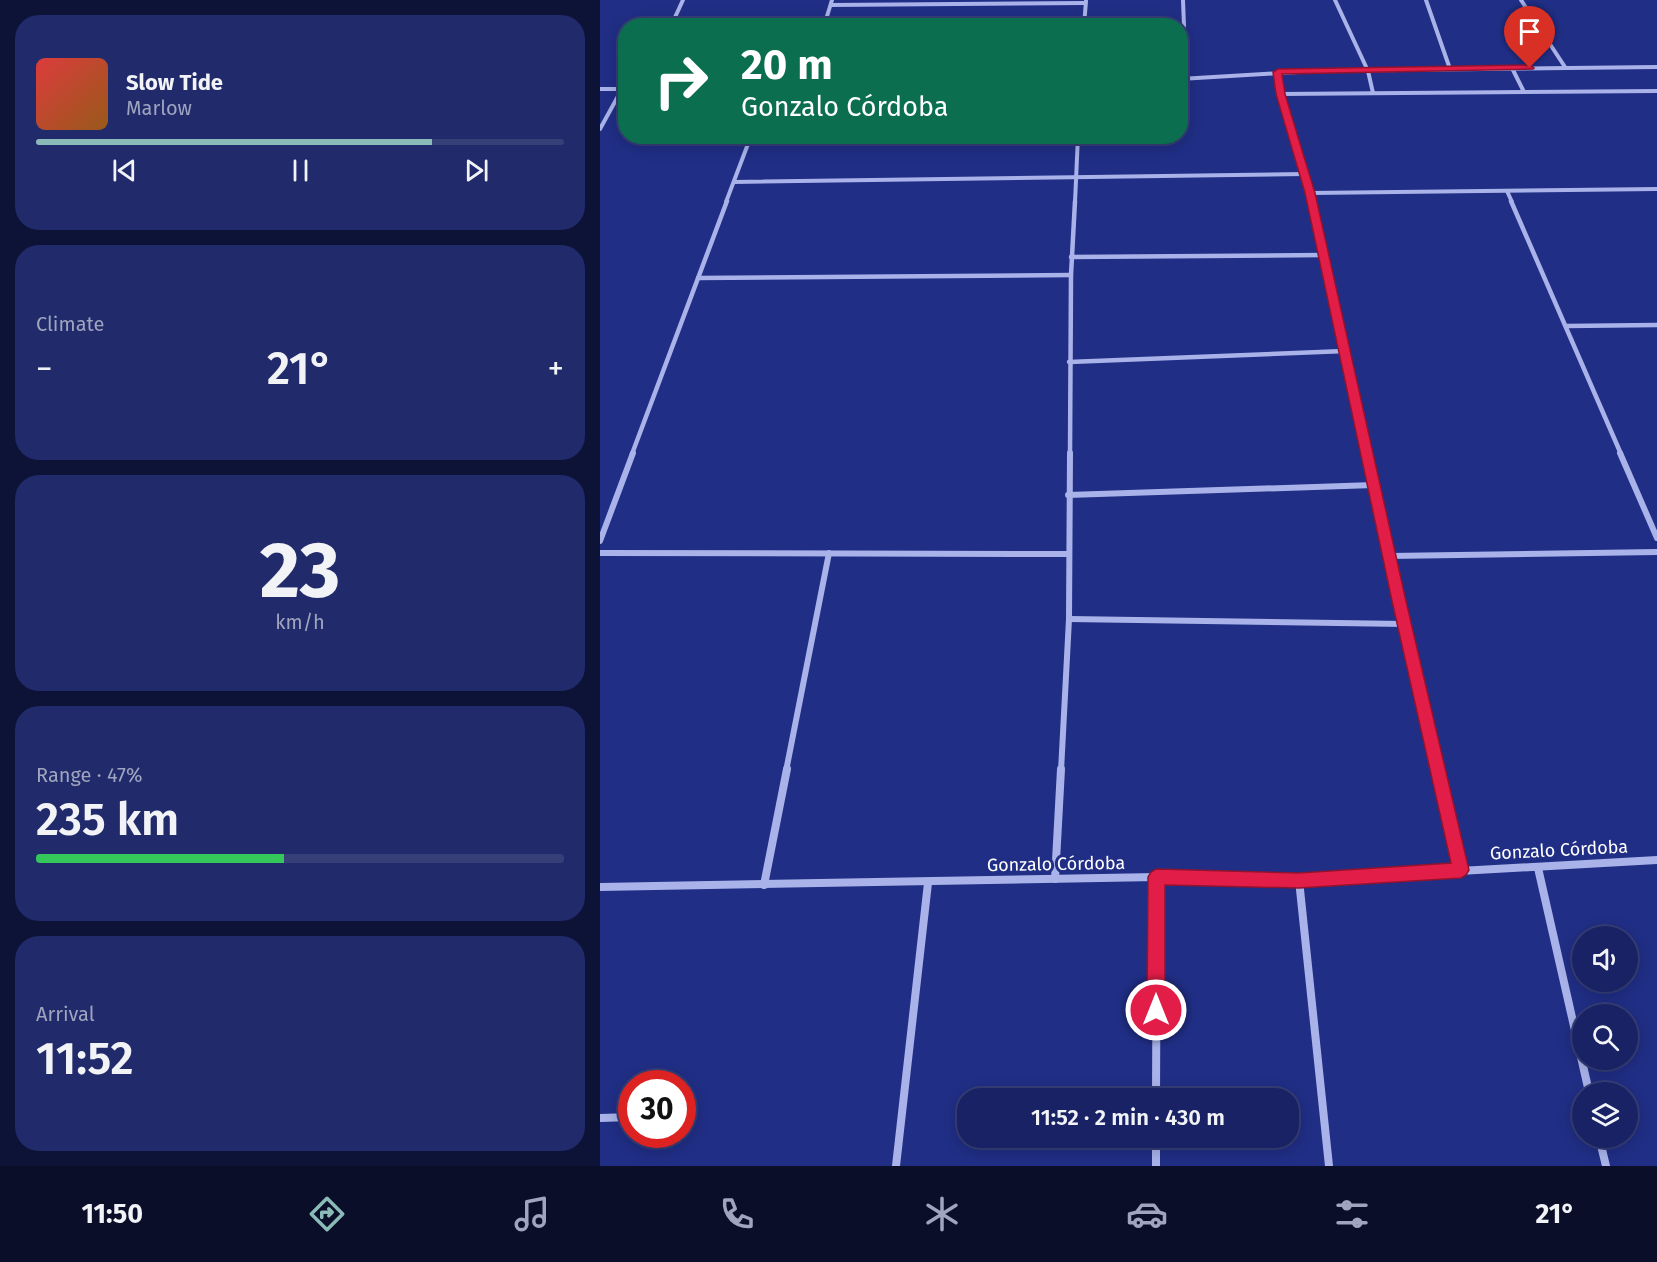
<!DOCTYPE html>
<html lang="en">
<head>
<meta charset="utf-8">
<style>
	:root { --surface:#182264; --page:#212a6a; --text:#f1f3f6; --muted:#9fa4bf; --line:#363f78; --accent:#8bbbb9 }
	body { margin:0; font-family:"Fira Sans",sans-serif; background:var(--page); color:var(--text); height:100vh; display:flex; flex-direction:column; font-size:22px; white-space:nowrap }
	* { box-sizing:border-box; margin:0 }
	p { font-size:20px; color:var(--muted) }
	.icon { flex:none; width:33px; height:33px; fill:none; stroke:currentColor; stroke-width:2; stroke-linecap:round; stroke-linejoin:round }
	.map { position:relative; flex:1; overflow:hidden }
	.sheet { display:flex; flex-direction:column; gap:15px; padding:15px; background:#0d1337; width:600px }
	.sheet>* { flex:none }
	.banner { position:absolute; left:18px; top:18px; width:570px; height:126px; border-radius:24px; box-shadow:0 3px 15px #0003,0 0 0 2px var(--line); background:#0b6e4f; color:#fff; overflow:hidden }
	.tools { position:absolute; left:972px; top:926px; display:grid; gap:12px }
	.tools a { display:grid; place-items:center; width:66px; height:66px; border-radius:50%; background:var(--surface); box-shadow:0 3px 15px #0003,0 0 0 2px var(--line); font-size:30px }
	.speed { position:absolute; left:18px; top:1070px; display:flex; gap:12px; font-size:30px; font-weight:700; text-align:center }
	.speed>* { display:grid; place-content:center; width:78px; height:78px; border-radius:50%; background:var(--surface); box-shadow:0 3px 15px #0003,0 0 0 2px var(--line); line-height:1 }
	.speed .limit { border:9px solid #d22; background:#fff; color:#111 }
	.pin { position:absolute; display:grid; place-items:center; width:51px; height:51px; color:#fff; margin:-62px -26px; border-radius:50% 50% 50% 0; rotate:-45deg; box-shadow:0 0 6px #0007 }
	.pin .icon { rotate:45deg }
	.me { position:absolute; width:66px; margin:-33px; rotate:0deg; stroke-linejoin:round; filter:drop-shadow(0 0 4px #0008) }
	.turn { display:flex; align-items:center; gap:21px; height:126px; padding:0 24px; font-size:27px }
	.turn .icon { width:78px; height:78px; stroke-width:2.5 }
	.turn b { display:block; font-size:42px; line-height:51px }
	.big { font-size:45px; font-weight:600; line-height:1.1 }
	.sheet .widget { flex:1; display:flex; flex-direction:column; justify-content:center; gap:9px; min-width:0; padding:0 21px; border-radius:24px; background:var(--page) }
	.sheet .dial { align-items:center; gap:0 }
	.dial b { font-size:78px; line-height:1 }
	.song { display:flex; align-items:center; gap:18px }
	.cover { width:72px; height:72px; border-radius:9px; background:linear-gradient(135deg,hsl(0 70% 55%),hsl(30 70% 35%)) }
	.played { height:6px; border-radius:3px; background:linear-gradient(90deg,var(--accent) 75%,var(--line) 75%) }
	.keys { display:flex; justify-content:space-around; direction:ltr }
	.heat { display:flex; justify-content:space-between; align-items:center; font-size:33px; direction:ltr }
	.charge { height:9px; border-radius:4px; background:linear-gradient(90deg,#34c759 47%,var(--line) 0) }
	.trip { position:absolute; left:357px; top:1088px; width:342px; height:60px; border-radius:24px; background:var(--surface); box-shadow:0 3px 15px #0003,0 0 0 2px var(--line); font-weight:600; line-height:60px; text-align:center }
	.dock { display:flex; height:96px; justify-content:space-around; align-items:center; background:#0a0e28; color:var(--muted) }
	.dock .icon { width:42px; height:42px }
	.dock .on { color:var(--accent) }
	.dock b { font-size:27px; color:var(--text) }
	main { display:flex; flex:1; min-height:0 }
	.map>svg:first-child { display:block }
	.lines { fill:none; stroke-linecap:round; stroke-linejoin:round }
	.minor-far3 { stroke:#a9b3e9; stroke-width:4 }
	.minor-far2 { stroke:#a9b3e9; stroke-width:4.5 }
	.minor-far1 { stroke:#a9b3e9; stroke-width:6 }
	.minor { stroke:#a9b3e9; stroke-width:8 }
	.route { fill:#e11d48; stroke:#92132f; stroke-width:1.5 }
	.labels { text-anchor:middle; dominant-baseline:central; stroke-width:6; stroke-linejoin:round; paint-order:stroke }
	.near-street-label { font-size:18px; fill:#fff; stroke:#202e85 }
</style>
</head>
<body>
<main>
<section class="sheet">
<div class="widget">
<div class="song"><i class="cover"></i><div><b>Slow Tide</b><p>Marlow</p></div></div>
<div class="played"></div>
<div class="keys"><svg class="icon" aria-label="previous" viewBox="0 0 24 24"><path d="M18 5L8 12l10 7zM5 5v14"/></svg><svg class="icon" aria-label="pause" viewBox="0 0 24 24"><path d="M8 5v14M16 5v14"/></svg><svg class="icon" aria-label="next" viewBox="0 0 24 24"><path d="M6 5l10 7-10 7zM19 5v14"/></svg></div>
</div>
<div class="widget"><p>Climate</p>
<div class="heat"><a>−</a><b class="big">21°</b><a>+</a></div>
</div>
<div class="widget dial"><b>23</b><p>km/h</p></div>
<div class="widget"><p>Range · 47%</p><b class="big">235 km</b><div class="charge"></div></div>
<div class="widget"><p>Arrival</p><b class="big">11:52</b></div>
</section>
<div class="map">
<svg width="1057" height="1166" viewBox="0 0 1057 1166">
	<rect width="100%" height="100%" fill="#202e85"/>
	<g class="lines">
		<g class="minor-far3">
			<path d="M583 0 584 26"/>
			<path d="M735 0 768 71 773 93"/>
			<path d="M826 0 850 69"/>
			<path d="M921 0 965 67"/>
			<path d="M231 5 485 3"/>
			<path d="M71 26 83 0"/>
			<path d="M224 26 232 0"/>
			<path d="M484 26 486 1"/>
			<path d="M912 68 924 92"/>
			<path d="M678 72 680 94 712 202"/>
			<path d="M580 79 715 71 1057 67"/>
			<path d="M0 89H23"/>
			<path d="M680 94 1057 91"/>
			<path d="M0 129 22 89"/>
			<path d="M134 182 705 174"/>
			<path d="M907 191 912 202"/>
			<path d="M710 193 1057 189"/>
			<path d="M126 202 151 136"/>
			<path d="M475 202 478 136"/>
		</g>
		<g class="minor-far2">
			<path d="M712 201 767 454"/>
			<path d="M911 201 1021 454"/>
			<path d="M471 257 724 255"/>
			<path d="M98 278 471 275"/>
			<path d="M966 326 1057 325"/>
			<path d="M469 362 745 351"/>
			<path d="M32 454 127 201"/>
			<path d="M470 454 471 275 475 201"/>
		</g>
		<g class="minor-far1">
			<path d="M767 453 838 771"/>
			<path d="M1020 453 1057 538"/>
			<path d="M468 495 774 485"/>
			<path d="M0 541 33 453"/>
			<path d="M0 553 468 554"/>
			<path d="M789 556 1057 552"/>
			<path d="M469 619 804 624"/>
			<path d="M186 771 229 553"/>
			<path d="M461 771 469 619 470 453"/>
		</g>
		<g class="minor">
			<path d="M838 769 861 870"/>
			<path d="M938 868 989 1092"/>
			<path d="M455 879 461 769"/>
			<path d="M699 880 729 1166"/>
			<path d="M164 885 187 769"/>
			<path d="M0 887 557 877 699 880 1057 860"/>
			<path d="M556 1098 557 877"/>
			<path d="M0 1118 32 1117"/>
			<path d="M556 1137V1166"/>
			<path d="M999 1137 1006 1166"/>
			<path d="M296 1166 328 883"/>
		</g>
	</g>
	<path class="route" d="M930 65 934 68 933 69 682 74 685 94 715 193 806 601 869 870 866 875 861 878 699 888 565 885V1010L563 1016 556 1018 550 1016 547 1010 548 877 551 872 556 869 699 873 851 863 792 601 705 193 676 94 673 72 678 69Z"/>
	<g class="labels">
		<g class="near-street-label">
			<text transform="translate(959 850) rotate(-3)">Gonzalo Córdoba</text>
			<text transform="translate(456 864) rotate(-1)">Gonzalo Córdoba</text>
		</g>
	</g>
</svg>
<div class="tools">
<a><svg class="icon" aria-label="sound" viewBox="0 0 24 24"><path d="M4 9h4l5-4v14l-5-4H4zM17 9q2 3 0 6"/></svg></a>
<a><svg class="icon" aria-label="search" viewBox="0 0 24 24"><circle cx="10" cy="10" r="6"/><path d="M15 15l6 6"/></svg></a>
<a><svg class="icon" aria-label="layers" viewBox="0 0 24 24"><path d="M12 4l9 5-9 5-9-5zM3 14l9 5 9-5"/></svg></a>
</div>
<div class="speed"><div class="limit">30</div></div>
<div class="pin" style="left:930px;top:68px;background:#d93025"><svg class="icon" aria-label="arrive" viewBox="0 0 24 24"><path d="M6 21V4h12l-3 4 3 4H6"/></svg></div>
<svg class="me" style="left:556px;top:1010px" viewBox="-20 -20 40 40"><circle r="17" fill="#e11d48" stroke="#fff" stroke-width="3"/><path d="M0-11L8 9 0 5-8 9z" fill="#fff"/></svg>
<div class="trip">11:52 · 2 min · 430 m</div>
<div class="banner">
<div class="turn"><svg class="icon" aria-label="right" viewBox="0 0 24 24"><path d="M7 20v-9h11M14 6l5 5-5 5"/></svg><div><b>20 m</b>Gonzalo Córdoba</div></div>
</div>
</div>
</main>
<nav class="dock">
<b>11:50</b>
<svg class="icon on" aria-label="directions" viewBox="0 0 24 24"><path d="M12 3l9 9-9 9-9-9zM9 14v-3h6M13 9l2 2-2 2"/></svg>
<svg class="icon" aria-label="music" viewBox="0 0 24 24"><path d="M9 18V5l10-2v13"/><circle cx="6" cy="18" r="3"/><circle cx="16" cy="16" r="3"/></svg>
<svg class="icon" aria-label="phone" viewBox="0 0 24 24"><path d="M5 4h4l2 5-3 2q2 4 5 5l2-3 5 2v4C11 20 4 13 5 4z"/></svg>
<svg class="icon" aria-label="climate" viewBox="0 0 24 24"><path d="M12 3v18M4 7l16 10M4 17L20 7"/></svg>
<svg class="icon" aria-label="car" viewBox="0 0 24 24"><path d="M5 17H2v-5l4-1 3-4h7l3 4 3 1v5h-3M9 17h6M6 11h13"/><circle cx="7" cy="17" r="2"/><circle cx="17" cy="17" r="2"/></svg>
<svg class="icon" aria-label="filters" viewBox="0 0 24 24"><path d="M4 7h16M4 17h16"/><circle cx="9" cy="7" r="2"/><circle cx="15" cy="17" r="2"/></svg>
<b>21°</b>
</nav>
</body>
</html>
